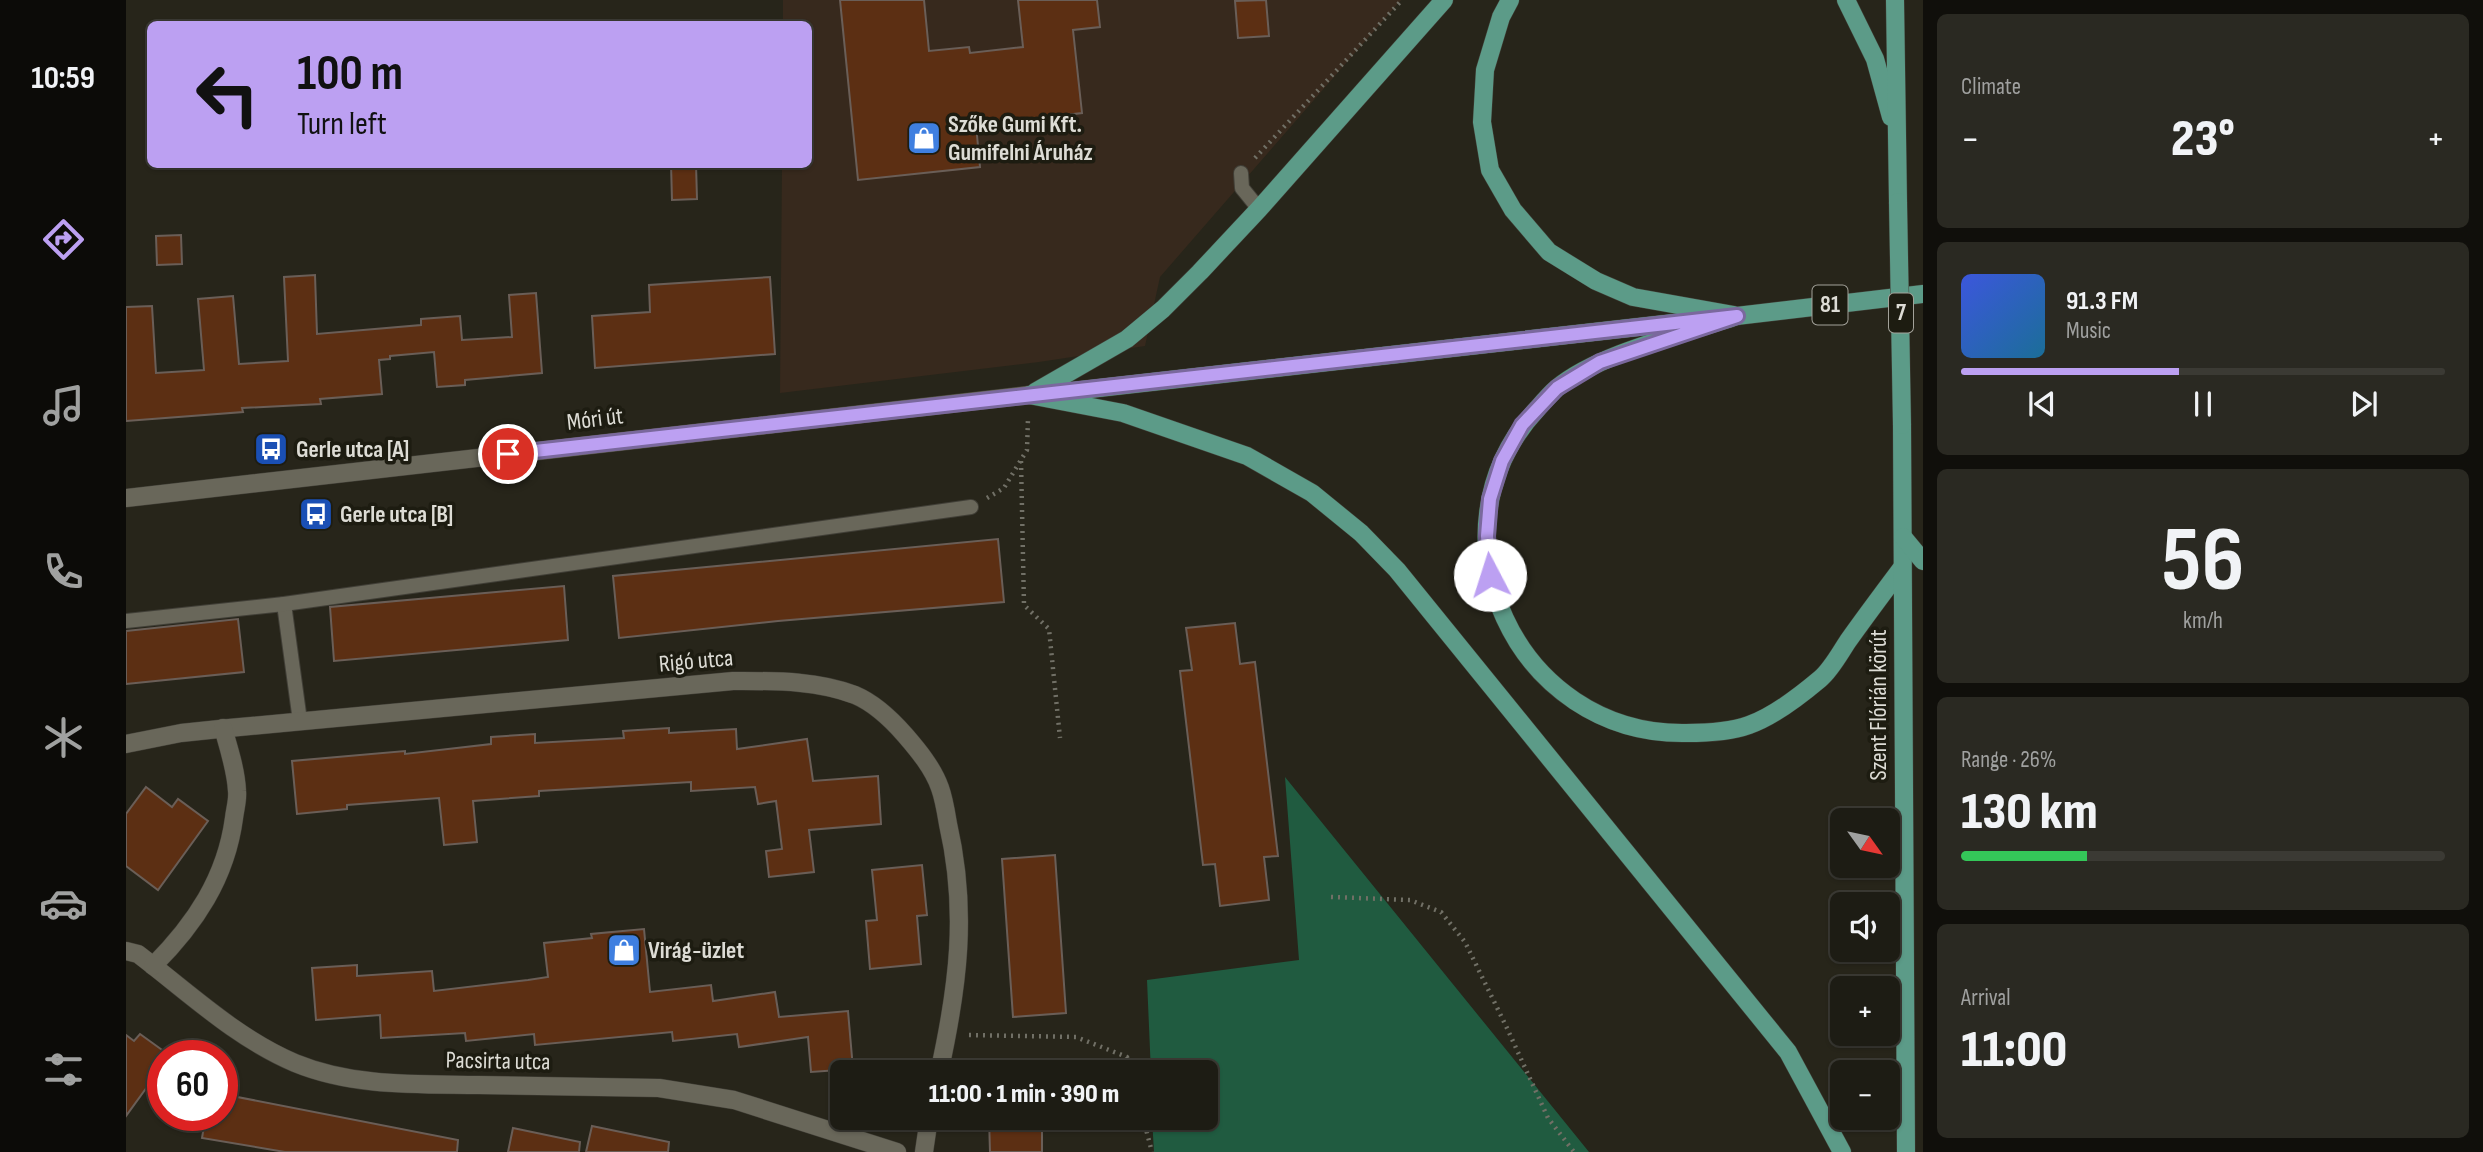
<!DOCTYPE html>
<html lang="en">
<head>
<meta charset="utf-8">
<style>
	:root { --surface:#1d1c14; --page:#2a2922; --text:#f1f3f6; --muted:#a0a1a0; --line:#3b3a34; --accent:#bca0f2 }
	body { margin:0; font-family:"Sofia Sans Condensed",sans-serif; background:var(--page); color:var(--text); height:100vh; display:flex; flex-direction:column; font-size:26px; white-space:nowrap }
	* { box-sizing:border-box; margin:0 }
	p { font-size:23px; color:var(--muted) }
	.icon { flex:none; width:38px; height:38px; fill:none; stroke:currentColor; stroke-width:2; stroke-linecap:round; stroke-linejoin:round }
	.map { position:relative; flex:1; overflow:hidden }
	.sheet { display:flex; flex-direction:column; gap:14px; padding:14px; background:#100f0b; width:560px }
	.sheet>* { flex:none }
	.hud { position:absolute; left:21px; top:21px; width:665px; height:147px; border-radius:10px; box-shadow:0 2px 5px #0004,0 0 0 2px var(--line); background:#bca0f2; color:#111; overflow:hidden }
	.needle { width:46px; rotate:123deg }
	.controls { position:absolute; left:1704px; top:808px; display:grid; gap:14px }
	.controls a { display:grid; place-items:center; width:70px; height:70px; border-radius:10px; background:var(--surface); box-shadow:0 2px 5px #0004,0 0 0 2px var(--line); font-size:35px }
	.speed { position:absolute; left:21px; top:1040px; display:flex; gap:14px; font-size:35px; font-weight:700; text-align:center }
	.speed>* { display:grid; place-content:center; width:91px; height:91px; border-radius:50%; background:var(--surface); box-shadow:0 2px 5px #0004,0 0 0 2px var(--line); line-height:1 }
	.speed .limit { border:10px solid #d22; background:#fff; color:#111 }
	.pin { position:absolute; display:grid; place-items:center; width:60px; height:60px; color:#fff; margin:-30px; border:4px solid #fff; border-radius:50%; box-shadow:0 2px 7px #0007 }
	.me { position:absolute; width:77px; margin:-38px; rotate:355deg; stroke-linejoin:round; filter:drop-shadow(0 0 5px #0008) }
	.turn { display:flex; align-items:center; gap:24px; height:147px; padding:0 35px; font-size:32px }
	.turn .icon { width:91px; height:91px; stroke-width:2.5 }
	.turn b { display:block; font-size:49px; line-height:60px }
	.big { font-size:52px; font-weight:800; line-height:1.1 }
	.sheet .tile { flex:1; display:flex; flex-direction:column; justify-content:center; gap:10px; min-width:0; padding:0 24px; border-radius:10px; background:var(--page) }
	.sheet .dial { align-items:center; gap:0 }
	.dial b { font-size:91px; line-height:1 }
	.song { display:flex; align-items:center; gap:21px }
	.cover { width:84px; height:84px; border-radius:10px; background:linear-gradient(135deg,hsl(230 70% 55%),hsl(200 70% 35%)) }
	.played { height:7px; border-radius:4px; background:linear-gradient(90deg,var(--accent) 45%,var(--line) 45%) }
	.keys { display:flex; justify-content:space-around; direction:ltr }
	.heat { display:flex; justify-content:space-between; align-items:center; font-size:38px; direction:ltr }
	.charge { height:10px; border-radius:5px; background:linear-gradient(90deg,#34c759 26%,var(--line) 0) }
	.trip { position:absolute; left:704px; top:1060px; width:388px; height:70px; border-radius:10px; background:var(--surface); box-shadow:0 2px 5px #0004,0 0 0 2px var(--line); font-weight:800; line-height:70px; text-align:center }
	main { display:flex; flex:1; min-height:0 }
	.menu { display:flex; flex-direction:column; width:126px; justify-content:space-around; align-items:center; background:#0c0b08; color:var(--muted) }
	.menu .icon { width:49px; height:49px }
	.menu .active { color:var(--accent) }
	.menu b { font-size:32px; color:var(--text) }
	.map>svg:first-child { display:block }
	.industrial { fill:#37291d }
	.forest { fill:#205b40 }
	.building { fill:#5c2f13; stroke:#6a5e57; stroke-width:2 }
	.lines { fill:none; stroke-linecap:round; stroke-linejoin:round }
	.service-casing { stroke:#413f37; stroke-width:16 }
	.minor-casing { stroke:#413f37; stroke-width:19 }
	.secondary-casing { stroke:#413f37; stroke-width:19 }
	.primary-casing { stroke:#413f37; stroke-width:19 }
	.path { stroke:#717066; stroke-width:4.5; stroke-dasharray:2 5; stroke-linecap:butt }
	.service { stroke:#69675a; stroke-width:14 }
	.minor { stroke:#69675a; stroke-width:18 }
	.secondary { stroke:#69675a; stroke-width:18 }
	.primary { stroke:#5c9b88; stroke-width:18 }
	.primary-bridge-casing { stroke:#413f37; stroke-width:19; stroke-linecap:butt }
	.primary-bridge { stroke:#5c9b88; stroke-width:18 }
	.route-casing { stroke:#7a689d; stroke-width:18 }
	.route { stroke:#bca0f2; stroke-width:12 }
	.labels { text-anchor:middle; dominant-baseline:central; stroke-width:7; stroke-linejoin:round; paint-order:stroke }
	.shield { fill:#1d1c11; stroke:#a3a29a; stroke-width:2 }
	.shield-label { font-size:23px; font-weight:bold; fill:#dddcd5 }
	.poi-label { font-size:24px; font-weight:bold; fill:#dddcd5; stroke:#1d1c11; text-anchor:start }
	.street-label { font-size:24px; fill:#dddcd5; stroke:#1d1c11 }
</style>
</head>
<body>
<main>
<nav class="menu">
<b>10:59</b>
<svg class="icon active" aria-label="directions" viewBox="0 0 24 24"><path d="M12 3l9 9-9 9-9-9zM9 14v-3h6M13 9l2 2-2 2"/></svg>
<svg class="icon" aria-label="music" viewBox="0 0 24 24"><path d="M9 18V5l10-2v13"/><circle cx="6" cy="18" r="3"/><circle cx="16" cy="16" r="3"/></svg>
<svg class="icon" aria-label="phone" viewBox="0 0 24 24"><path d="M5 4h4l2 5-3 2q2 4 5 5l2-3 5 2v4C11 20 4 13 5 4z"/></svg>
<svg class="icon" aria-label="climate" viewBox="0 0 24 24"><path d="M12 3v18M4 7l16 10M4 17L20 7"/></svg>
<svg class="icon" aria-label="car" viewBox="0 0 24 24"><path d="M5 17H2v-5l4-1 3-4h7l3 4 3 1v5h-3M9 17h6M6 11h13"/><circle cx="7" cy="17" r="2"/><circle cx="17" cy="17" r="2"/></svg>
<svg class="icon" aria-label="filters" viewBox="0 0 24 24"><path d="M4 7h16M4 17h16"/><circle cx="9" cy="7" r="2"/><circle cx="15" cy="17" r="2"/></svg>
</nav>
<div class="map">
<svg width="1797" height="1152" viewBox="0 0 1797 1152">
	<rect width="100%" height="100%" fill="#27251a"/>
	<path class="industrial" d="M657 0H1275L1034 277 1019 346 913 362 654 393 656 165 682 164V24H657Z"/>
	<path class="forest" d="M1159 777 1463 1152H1028L1026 1118H1080V1073H1025L1021 980 1173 960Z"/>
	<g class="building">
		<path d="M714 0H798L803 51 843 47 844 53 897 47 892 0H971L974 27 947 30 956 113 850 125 854 167 732 180Z"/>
		<path d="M1140 0 1143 36 1112 38 1109 1Z"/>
		<path d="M545 164H570L571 199 546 200Z"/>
		<path d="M55 235 56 264 31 265 30 236Z"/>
		<path d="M189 275 191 334 295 325V319L334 316 336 340 386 337 383 295 410 293 416 373 339 380V385L311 387 308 352 264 356V359L253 360 256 394 194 399 195 404 116 408 117 412 0 421V307L26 306 30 373 78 370 72 299 107 296 113 364 162 361 158 277Z"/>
		<path d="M644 277 649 354 469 368 466 316 524 312 523 285Z"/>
		<path d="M872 539 878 602 652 621 493 638 487 576Z"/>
		<path d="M438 586 442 640 208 661 204 607Z"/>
		<path d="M112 619 118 672 0 684V631Z"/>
		<path d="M1109 623 1114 664 1129 662 1152 856 1138 857 1143 900 1094 906 1089 864 1077 865 1054 671 1066 670 1060 628Z"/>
		<path d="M543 728V733L610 729 611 749 681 739 687 781 752 776 755 824 683 830 688 872 643 877 640 851 656 849 650 801 632 804 629 787 565 791V782L413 791V796L347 801 351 842 318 845 313 798 221 805V809L171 814 166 761 279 751V754L365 744V737L409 734V743L498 738 497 731Z"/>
		<path d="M20 787 46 807 52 799 82 821 32 890 0 866V814Z"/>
		<path d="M929 855 940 1013 887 1017 876 859Z"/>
		<path d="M796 865 801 915 791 916 795 964 744 969 740 921 751 920 746 870Z"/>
		<path d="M518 929 524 992 585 985 587 1001 649 992 653 1017 722 1011 727 1069 685 1072 682 1037 613 1047 611 1034 547 1041 546 1032 409 1045 408 1034 340 1041 339 1033 255 1038 254 1015 190 1020 186 968 231 965V976L306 971 308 991 402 980 422 977 418 943 466 938 465 934Z"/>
		<path d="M14 1034 43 1055H37V1065L0 1116V1035L8 1041Z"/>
		<path d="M96 1094 332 1140 331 1152H159L76 1138 80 1115H96Z"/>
		<path d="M863 1118H916V1152H864Z"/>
		<path d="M466 1126 543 1142 542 1152H460Z"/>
		<path d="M387 1128 454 1142 453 1152H382Z"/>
	</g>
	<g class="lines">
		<g class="service-casing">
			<g id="service">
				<path d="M1115 173 1116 188 1133 209"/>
				<path d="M158 604 174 721"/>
				<path d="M0 621 158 604 845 507"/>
			</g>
		</g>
		<g class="minor-casing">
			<g id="minor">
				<path d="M0 744 55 733 103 728 607 681C649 681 690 680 729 695 748 703 765 719 779 735 792 750 807 768 814 788 818 799 820 812 822 824 842 911 832 987 813 1073"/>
				<path d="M0 951 12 954C62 992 110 1038 169 1063 227 1087 291 1084 352 1085 413 1086 473 1087 533 1088L608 1100 771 1152"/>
				<path d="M27 966C69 924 100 878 108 818 109 809 112 800 111 791 110 770 103 749 97 728"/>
				<path d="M798 1152 803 1118"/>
			</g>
		</g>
		<g class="secondary-casing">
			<path id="secondary" d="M0 498 903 395"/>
		</g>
		<g class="primary-casing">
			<g id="primary">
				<path d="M1384 0 1375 17 1359 70 1356 122 1364 170 1387 210 1423 252 1470 281 1507 297 1608 315"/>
				<path d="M1720 0 1749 59 1765 117"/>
				<path d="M1769 0 1772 202"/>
				<path d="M1611 316C1558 334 1473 353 1431 388 1424 394 1418 401 1412 408 1296 532 1390 736 1560 733 1580 733 1604 732 1623 725 1646 717 1675 695 1694 679 1705 670 1714 653 1722 641 1739 617 1757 593 1775 569"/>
				<path d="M1602 317 1797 294"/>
				<path d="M909 392 1001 339 1037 309 1074 272 1133 209 1318 0"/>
				<path d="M920 394 1574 320"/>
				<path d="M903 395 997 413 1121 456 1186 493 1235 533 1271 570 1662 1052 1716 1152"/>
				<path d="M1776 425 1780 1152"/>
				<path d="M1777 537 1797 561"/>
			</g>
		</g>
		<g class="path">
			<path d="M1129 158 1276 0"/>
			<path d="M895 461 898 605 923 629 934 738"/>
			<path d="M861 498 878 488 901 450 902 418"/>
			<path d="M1205 897 1284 900 1315 912 1339 942 1380 1026 1422 1118 1448 1152"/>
			<path d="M843 1035 950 1037 1001 1057 1005 1073"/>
			<path d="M1017 1118 1026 1152"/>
		</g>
		<use href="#service" class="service"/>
		<use href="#minor" class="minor"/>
		<use href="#secondary" class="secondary"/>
		<use href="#primary" class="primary"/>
		<g class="primary-bridge-casing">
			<path id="primary-bridge" d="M1772 202 1776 425"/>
		</g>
		<use href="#primary-bridge" class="primary-bridge"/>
	</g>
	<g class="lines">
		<g class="route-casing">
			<path id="route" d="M382 454 1611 316 1474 362 1431 388 1396 425 1376 461 1364 499 1361 536 1364 575"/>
		</g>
		<use href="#route" class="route"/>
	</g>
	<defs>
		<g id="shop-square" transform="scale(1.75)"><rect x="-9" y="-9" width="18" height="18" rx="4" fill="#3f7fe0" stroke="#1d1c11"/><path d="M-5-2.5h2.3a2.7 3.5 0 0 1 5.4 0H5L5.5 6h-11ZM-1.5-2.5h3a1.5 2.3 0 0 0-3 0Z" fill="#fff"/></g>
		<g id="bus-square" transform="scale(1.75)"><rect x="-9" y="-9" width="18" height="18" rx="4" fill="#1a4fb4" stroke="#1d1c11"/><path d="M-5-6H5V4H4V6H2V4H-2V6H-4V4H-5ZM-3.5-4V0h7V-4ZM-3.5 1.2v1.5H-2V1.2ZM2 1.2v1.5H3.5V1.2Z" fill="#fff"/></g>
	</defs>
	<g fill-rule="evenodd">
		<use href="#shop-square" x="798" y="138"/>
		<use href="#bus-square" x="145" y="449"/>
		<use href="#bus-square" x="190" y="514"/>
		<use href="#shop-square" x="498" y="950"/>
	</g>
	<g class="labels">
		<g class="shield">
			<rect x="1686.5" y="285.5" width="35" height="39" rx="5"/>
			<rect x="1763" y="293.5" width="24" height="39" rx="5"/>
		</g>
		<g class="shield-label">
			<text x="1704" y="305">81</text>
			<text x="1775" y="313">7</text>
		</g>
		<g class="poi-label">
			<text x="822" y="124">Szőke Gumi Kft.<tspan x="822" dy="28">Gumifelni Áruház</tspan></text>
			<text x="170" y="449">Gerle utca [A]</text>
			<text x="214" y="514">Gerle utca [B]</text>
			<text x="522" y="950">Virág-üzlet</text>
		</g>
		<g class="street-label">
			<text transform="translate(469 419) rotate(-7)">Móri út</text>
			<text transform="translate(570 661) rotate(-5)">Rigó utca</text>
			<text transform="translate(1752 705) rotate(-90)">Szent Flórián körút</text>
			<text transform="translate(372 1061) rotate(1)">Pacsirta utca</text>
		</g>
	</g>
</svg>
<div class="controls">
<a><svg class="needle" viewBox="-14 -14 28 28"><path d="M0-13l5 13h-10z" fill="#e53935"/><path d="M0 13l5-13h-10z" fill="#a0a1a0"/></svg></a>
<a><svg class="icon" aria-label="sound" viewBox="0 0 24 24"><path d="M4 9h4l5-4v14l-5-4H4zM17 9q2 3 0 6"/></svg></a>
<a>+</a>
<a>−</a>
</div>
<div class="speed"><div class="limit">60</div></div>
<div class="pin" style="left:382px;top:454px;background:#d93025"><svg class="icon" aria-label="arrive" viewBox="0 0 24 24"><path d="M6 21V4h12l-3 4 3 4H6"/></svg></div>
<svg class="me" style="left:1364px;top:575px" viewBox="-20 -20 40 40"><circle r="19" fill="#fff"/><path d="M0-13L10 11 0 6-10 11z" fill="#bca0f2"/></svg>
<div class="trip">11:00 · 1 min · 390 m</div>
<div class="hud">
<div class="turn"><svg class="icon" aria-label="left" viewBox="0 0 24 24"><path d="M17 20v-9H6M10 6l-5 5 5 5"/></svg><div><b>100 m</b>Turn left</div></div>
</div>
</div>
<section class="sheet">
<div class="tile"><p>Climate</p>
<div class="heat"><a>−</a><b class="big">23°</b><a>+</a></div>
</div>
<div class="tile">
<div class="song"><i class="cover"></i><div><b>91.3 FM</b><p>Music</p></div></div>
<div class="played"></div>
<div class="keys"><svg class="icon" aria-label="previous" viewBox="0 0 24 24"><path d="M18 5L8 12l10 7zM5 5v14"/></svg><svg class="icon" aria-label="pause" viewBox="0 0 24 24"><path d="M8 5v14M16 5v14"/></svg><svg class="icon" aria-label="next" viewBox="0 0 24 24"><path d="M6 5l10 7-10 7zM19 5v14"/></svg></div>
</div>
<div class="tile dial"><b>56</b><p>km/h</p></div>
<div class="tile"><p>Range · 26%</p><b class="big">130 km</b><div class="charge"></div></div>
<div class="tile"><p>Arrival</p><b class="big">11:00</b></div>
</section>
</main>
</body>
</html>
